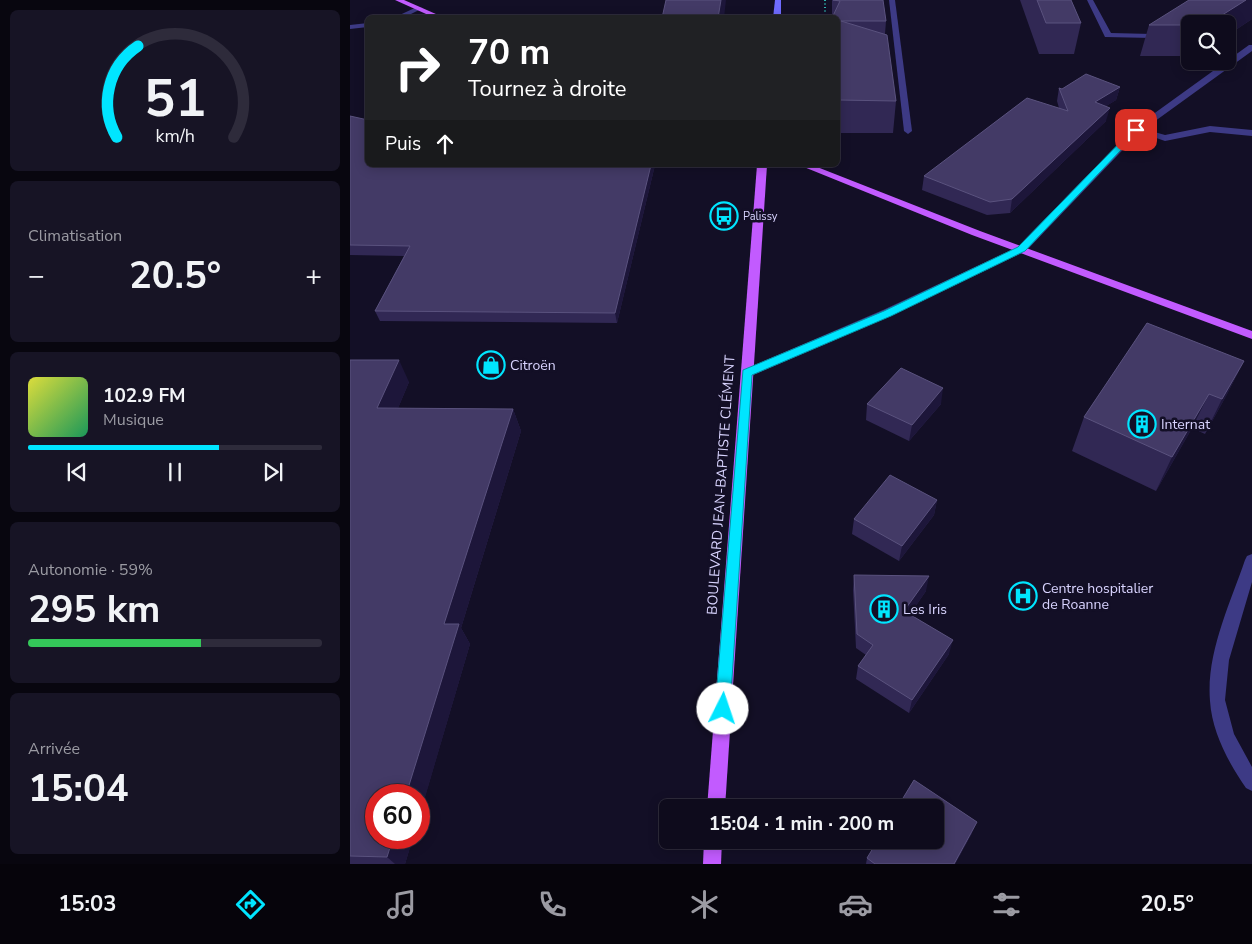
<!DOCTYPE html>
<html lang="fr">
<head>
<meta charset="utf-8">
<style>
	:root { --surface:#0e0b1c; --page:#171425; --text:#f1f3f6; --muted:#9b9ba3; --line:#2e2b3b; --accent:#00e5ff }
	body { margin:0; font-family:"Nunito Sans",sans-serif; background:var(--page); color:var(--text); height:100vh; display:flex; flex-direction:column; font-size:19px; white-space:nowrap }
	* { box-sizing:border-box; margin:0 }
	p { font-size:16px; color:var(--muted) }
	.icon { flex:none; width:28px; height:28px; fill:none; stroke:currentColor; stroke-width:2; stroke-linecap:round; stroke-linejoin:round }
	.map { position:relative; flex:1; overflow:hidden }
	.side { display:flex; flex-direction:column; gap:10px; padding:10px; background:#08060f; width:350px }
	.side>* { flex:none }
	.hud { position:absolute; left:15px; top:15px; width:475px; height:152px; border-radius:8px; box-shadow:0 2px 12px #0003,0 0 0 1px var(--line); background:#202124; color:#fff; overflow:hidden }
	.fabs { position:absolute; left:831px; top:15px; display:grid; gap:10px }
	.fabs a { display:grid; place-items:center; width:55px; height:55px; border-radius:8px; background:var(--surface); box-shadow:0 2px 12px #0003,0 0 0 1px var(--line); font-size:25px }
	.speed { position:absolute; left:15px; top:784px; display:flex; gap:10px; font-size:25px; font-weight:700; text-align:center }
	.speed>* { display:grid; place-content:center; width:65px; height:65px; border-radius:50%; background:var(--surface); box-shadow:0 2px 12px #0003,0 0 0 1px var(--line); line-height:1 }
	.speed .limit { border:8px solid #d22; background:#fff; color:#111 }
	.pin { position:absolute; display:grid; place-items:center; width:42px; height:42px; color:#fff; margin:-21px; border-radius:10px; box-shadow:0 2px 8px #0006 }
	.me { position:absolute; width:55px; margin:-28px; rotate:4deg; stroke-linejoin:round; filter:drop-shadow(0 0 4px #0008) }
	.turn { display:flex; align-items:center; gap:18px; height:105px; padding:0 20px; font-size:22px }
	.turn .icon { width:65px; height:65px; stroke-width:2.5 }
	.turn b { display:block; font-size:35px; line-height:42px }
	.then { display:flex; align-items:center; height:48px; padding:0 20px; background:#0003; gap:10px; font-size:19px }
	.big { font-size:38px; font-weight:700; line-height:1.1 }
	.side .tile { flex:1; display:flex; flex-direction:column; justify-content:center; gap:8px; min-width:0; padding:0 18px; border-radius:8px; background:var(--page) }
	.side .dial { align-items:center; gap:0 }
	.dial svg { height:130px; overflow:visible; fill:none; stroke:var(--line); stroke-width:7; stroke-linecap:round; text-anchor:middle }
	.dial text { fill:var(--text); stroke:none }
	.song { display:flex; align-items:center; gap:15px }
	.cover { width:60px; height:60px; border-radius:8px; background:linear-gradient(135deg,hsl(60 70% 55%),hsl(150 70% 35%)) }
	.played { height:5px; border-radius:2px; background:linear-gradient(90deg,var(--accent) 65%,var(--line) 65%) }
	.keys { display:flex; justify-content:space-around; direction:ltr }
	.heat { display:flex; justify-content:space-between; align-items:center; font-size:28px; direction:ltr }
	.charge { height:8px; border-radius:4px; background:linear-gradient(90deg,#34c759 59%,var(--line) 0) }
	.trip { position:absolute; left:309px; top:799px; width:285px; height:50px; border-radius:8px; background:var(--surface); box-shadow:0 2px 12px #0003,0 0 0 1px var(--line); font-weight:700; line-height:50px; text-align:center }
	.tab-bar { display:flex; height:80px; justify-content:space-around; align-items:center; background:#06040b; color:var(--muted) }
	.tab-bar .icon { width:35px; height:35px }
	.tab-bar .on { color:var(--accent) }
	.tab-bar b { font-size:22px; color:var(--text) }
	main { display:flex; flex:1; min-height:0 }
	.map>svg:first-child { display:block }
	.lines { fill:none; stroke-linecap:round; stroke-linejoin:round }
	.path { stroke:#2fb8b0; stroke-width:2; stroke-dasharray:1 2.5; stroke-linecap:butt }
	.lane { fill:#3d3a85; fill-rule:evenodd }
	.street { fill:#3d3a85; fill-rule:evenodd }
	.secondary { fill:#6f6bff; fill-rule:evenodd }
	.primary { fill:#c25bff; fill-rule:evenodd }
	.wall { fill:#312854 }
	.shaded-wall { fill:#1d163a }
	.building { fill:#433a66; stroke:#5a527e }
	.route { fill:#00e5ff; stroke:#0095a6 }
	.labels { text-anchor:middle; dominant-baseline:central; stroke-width:5; stroke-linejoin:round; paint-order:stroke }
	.far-poi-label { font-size:11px; fill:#d9d4ff; stroke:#130f26; text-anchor:start }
	.poi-label { font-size:14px; fill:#d9d4ff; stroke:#130f26; text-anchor:start }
	.street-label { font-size:14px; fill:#d9d4ff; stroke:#130f26 }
</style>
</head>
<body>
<main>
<section class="side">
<div class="tile dial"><svg viewBox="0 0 100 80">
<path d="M14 69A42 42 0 1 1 86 69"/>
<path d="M14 69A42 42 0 0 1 27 13" stroke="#00e5ff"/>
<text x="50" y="56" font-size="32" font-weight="700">51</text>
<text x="50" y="72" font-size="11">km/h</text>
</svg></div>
<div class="tile"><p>Climatisation</p>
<div class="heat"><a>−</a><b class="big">20.5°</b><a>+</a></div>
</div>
<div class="tile">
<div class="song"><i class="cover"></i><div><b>102.9 FM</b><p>Musique</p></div></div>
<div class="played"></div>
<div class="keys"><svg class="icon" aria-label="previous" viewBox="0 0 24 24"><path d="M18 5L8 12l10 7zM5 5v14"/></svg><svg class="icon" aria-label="pause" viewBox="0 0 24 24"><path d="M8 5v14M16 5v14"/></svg><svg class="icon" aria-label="next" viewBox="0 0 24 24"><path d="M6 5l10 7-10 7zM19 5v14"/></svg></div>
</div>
<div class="tile"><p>Autonomie · 59%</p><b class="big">295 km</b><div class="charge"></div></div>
<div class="tile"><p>Arrivée</p><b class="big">15:04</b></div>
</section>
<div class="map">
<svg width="902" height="864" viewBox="0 0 902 864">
	<rect width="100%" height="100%" fill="#130f26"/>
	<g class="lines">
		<path class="path" d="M475 0V18"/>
		<g class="lane">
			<path d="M539 0H545L562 131 558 134 554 131Z"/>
			<path d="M737 0H743L761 33 802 34 810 30 814 32 803 38 755 37Z"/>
			<path d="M67 7 73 8 53 18H43Z"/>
			<path d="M18 23V27L0 29V25Z"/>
			<path d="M860 126 902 130V136L860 132 815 141 783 130 787 127 815 135Z"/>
			<path d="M902 554V582L879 660 875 700 884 734 902 767V791L896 788C878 762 862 732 860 701 856 653 880 604 895 560L897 556Z"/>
		</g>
		<path class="street" d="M899 45H902V51L790 132 676 251 541 316 401 376H393L391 373 393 370 533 310 668 247 784 128Z"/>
		<path class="secondary" d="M425 0H431V18H423Z"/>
		<g class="primary">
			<path d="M45 0H54L95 18H85Z"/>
			<path d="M407 165H417L375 808H357Z"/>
			<path d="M449 165H462L630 231 902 331V339L622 235Z"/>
			<path d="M354 840H372L371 864H353Z"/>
		</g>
	</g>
	<g class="wall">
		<path d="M482 0H533L536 21 535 34 546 101 543 133H488V18H482Z"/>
		<path d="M670 0H721L731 23 724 54H689Z"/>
		<path d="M902 0V20V19L878 35V24H840V56H790L799 25Z"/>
		<path d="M770 87 766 100 756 106V121L660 213 637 215 572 190 574 176 709 108 707 101 709 88 712 89Z"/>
		<path d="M0 116 18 165H305L267 323 30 321 25 311 54 256 0 255Z"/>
		<path d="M0 360 59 382 48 408 163 409 171 431 111 628 120 644 55 864H0Z"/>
		<path d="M894 361 876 396 855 434 842 428 806 491 722 451 734 417Z"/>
		<path d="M517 404H591L559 441 516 420Z"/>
		<path d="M587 500 584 515 549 561 502 534 504 519Z"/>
		<path d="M504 575 576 591 560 614 599 654 559 713 506 679 508 666 516 655 506 648 503 590Z"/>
		<path d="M622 833 605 864H516L517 858Z"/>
	</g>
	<g class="shaded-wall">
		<path d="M371 0H376L374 18H368Z"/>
		<path d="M896 0H902V19L878 35V24H858Z"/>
		<path d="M770 87 766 100 742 115 745 102Z"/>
		<path d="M760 108 756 121 660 213 662 199Z"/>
		<path d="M301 165H305L267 323 265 313Z"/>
		<path d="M49 360 59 382 39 430 27 408Z"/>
		<path d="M894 361 876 396 855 434 872 399Z"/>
		<path d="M593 388 591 404 559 441 562 425Z"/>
		<path d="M859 394 842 428 806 491 822 457Z"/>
		<path d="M163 409 171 431 111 628 120 644 69 818V795H56L94 624Z"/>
		<path d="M587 500 584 515 549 561 552 546Z"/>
		<path d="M579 576 576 591 552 626 554 611Z"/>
		<path d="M603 640 599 654 559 713 562 700Z"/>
		<path d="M627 822 622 833 605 864H604Z"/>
		<path d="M43 838H63L55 864H45L37 857Z"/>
	</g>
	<g class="building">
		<path d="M316 0H371L368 18H312Z"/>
		<path d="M483 0H533L536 21H491L537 35 546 101 488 100V18H482L490 1Z"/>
		<path d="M687 0H721L731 23H696Z"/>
		<path d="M839 0H896L858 24H840V25H799Z"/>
		<path d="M736 74 770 87 745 102 760 108 662 199 640 202 574 176 677 98 718 111 709 88 712 89Z"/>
		<path d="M0 116 18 120V165H301L265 313 25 311 60 246 0 245Z"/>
		<path d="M797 323 894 361 872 399 859 394 822 457 734 417Z"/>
		<path d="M0 360H49L27 408 163 409 94 624H109L56 795H26V838H43L37 857 0 856Z"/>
		<path d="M551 368 593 388 562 425 517 404Z"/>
		<path d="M540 475 587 500 552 546 504 519Z"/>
		<path d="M504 575 579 576 554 611 603 640 562 700 508 666 523 645 507 634Z"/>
		<path d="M564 780 627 822 604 864H525L517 858 528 840H585V808H547Z"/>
	</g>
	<path class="route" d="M784 128 790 130 675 251 541 316 402 375 380 709 378 714 373 716 367 714 365 709 393 370 534 311 668 247Z"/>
	<defs>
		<g id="bus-ring" transform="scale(1.4375)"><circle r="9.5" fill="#130f26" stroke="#00e5ff" stroke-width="1.5"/><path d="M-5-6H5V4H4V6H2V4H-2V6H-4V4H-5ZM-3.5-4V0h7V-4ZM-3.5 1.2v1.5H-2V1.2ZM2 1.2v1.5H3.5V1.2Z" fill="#00e5ff"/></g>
		<g id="shop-ring" transform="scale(1.4375)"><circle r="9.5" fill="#130f26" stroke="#00e5ff" stroke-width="1.5"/><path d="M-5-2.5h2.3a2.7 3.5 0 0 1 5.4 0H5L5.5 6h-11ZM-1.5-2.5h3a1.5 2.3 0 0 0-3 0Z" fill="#00e5ff"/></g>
		<g id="building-ring" transform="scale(1.4375)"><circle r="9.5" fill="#130f26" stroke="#00e5ff" stroke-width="1.5"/><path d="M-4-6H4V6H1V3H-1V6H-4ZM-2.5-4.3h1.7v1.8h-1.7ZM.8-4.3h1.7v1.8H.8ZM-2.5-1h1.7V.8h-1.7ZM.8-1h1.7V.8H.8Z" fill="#00e5ff"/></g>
		<g id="hospital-ring" transform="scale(1.4375)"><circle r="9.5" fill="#130f26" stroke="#00e5ff" stroke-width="1.5"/><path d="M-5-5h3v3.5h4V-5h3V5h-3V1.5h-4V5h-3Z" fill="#00e5ff"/></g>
	</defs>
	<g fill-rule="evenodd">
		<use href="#bus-ring" x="374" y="216"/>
		<use href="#shop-ring" x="141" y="365"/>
		<use href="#building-ring" x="792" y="424"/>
		<use href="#hospital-ring" x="673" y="596"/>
		<use href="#building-ring" x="534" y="609"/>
	</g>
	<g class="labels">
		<g class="far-poi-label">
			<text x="393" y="216">Palissy</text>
		</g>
		<g class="poi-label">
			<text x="160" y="365">Citroën</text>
			<text x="811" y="424">Internat</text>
			<text x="692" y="588">Centre hospitalier<tspan x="692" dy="16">de Roanne</tspan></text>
			<text x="553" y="609">Les Iris</text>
		</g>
		<g class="street-label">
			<text transform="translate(371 485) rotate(-86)">BOULEVARD JEAN-BAPTISTE CLÉMENT</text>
		</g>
	</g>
</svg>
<div class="fabs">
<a><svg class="icon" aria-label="search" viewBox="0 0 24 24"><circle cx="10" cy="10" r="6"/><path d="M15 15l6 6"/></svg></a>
</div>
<div class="speed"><div class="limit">60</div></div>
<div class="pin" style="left:786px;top:130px;background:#d93025"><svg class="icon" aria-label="arrive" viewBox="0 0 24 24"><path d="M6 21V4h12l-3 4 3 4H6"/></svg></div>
<svg class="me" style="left:373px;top:709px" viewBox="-20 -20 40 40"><circle r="19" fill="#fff"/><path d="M0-13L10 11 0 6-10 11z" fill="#00e5ff"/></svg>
<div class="trip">15:04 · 1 min · 200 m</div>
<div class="hud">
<div class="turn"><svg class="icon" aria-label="right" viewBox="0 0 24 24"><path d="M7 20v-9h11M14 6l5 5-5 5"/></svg><div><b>70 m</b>Tournez à droite</div></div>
<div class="then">Puis<svg class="icon" aria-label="ahead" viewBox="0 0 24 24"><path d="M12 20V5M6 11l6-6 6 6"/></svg></div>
</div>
</div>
</main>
<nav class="tab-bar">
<b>15:03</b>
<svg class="icon on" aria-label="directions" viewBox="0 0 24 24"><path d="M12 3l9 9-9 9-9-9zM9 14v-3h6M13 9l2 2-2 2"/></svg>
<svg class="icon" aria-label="music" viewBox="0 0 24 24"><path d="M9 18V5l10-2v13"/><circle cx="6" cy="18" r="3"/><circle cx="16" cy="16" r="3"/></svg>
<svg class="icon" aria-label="phone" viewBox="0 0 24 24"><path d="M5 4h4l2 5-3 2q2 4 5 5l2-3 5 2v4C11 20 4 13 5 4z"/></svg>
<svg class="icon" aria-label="climate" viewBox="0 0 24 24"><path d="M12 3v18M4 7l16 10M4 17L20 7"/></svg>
<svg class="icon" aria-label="car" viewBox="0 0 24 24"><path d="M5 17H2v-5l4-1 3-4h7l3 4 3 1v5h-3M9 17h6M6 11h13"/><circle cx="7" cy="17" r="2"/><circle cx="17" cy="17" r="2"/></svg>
<svg class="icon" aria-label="filters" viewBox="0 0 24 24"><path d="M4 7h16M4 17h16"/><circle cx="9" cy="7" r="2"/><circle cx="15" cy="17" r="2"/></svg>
<b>20.5°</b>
</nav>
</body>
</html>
